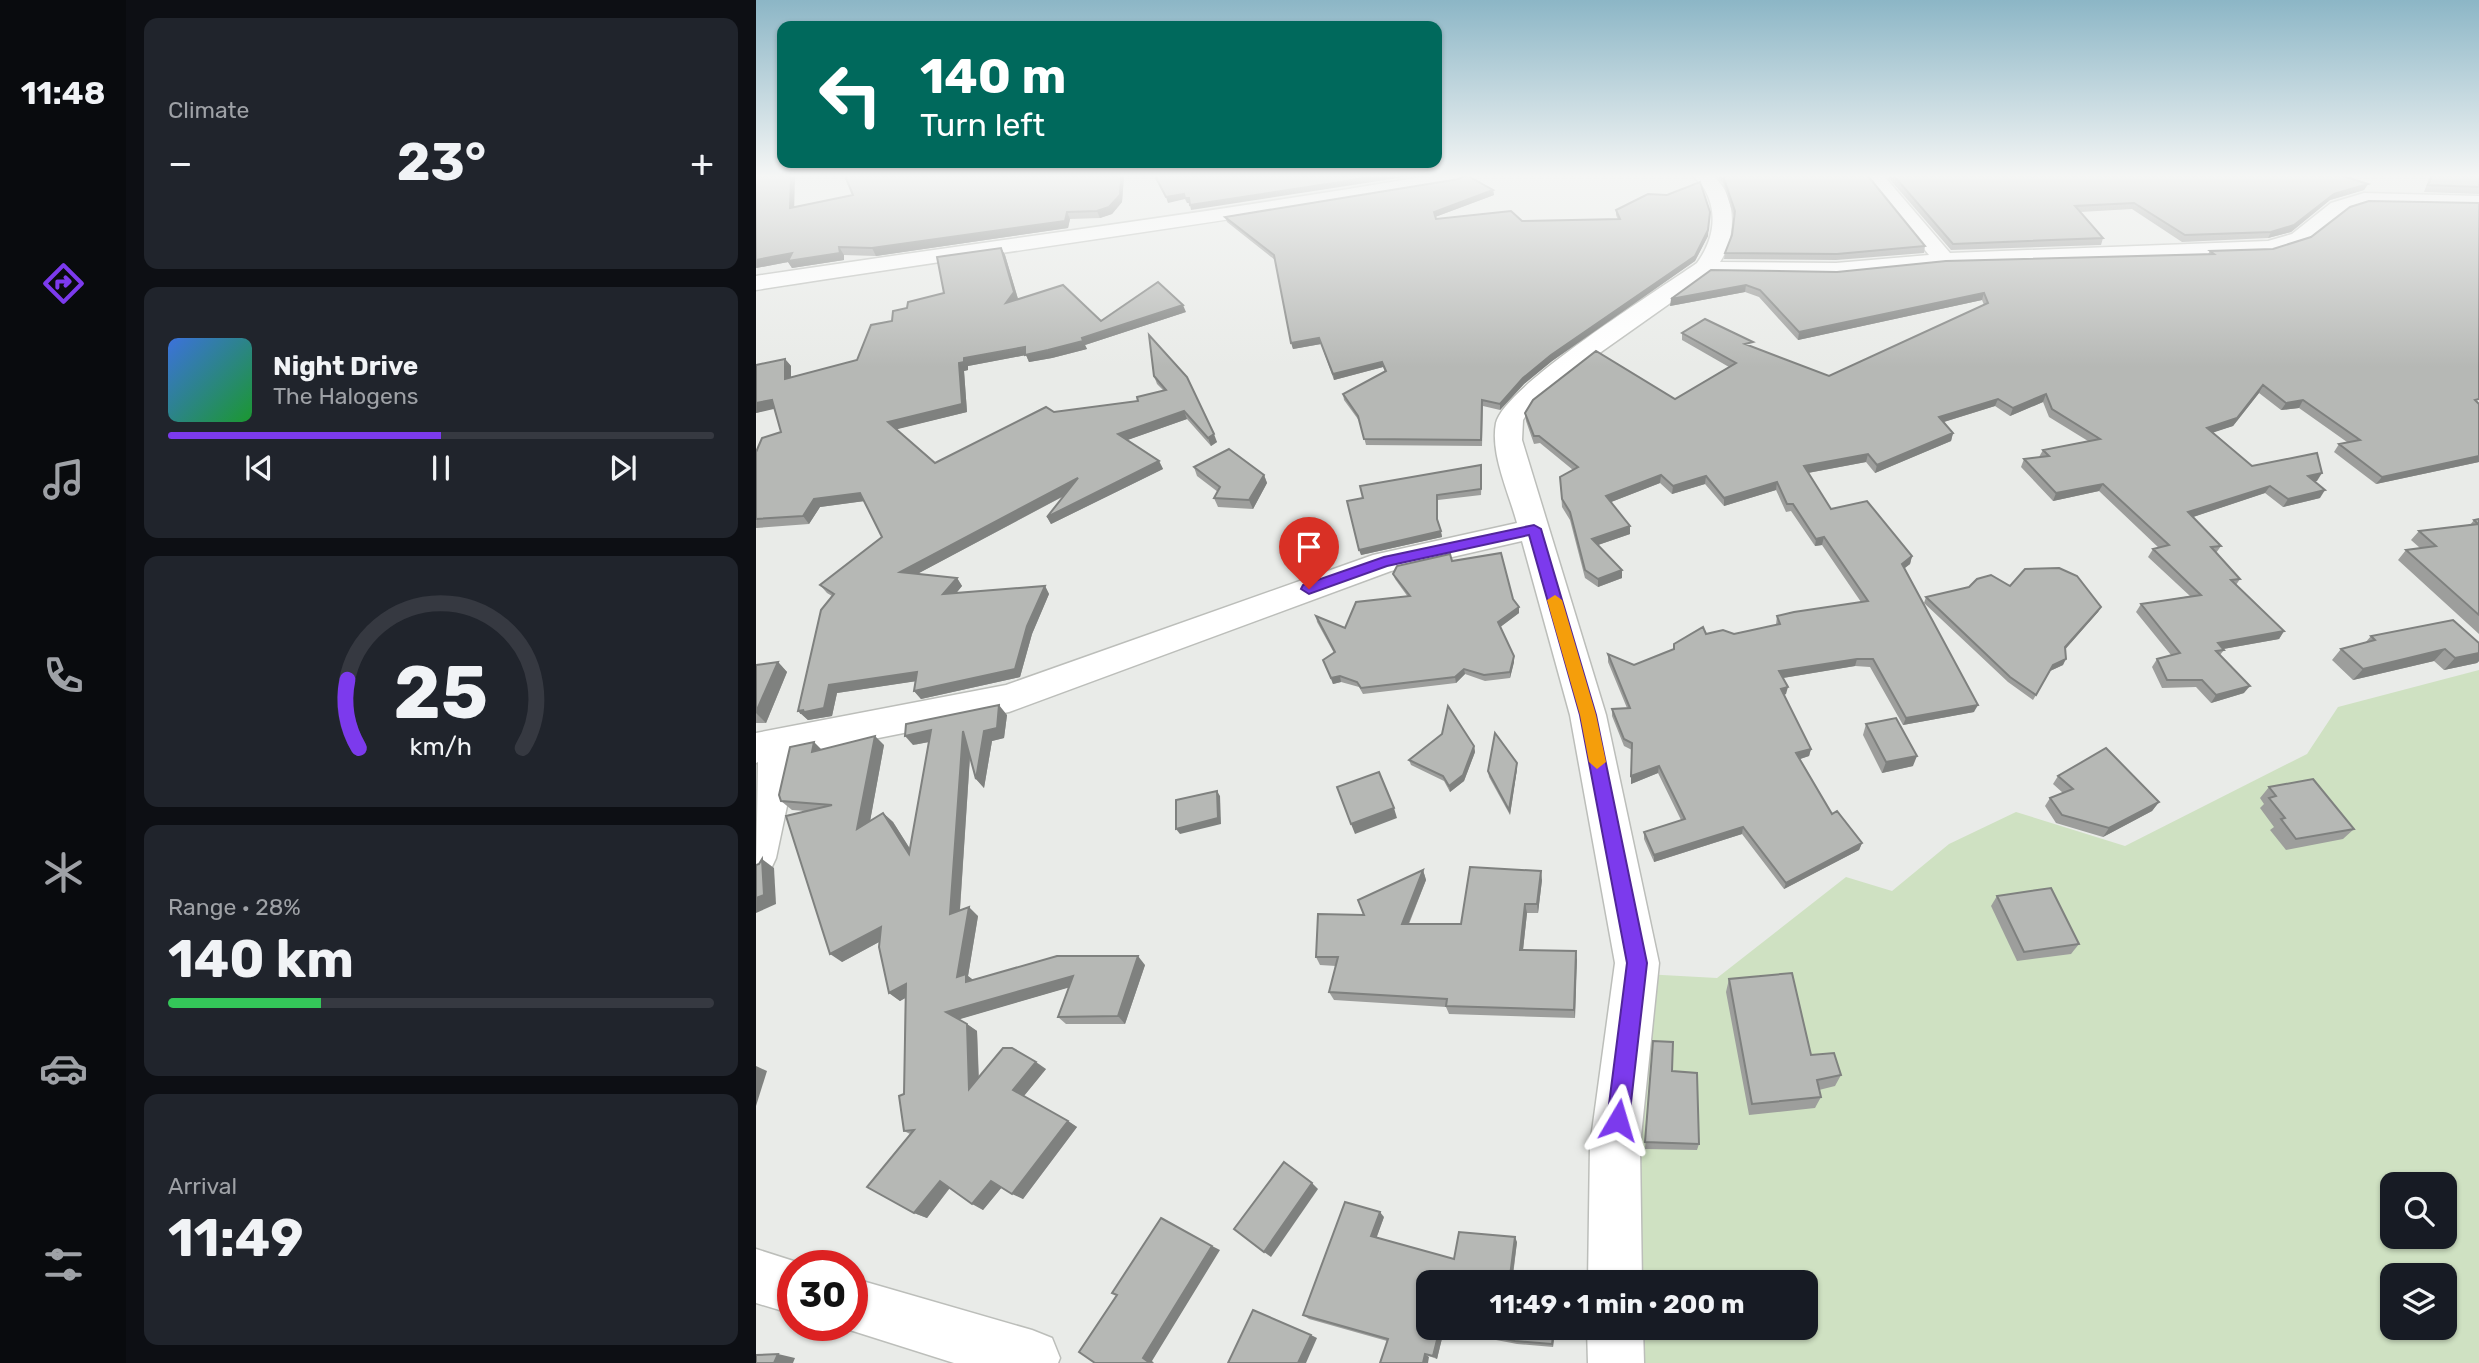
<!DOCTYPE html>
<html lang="en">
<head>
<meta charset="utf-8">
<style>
	:root { --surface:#171b24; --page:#20242c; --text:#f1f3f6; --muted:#9ea1a6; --line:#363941; --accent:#7c3aed }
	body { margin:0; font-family:Rubik,sans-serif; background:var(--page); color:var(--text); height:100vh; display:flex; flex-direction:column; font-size:26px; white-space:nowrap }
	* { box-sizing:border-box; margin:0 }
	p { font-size:23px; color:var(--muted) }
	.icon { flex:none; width:38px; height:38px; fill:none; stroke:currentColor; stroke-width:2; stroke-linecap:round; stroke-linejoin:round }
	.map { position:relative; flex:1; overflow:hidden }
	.sheet { display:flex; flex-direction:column; gap:18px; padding:18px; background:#0d0f14; width:630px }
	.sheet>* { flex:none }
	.hud { position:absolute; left:21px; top:21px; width:665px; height:147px; border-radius:14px; box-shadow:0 2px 5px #0004; background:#00695c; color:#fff; overflow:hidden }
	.controls { position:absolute; left:1624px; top:1172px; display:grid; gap:14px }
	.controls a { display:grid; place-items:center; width:77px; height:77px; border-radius:14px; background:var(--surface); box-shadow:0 2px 5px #0004; font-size:35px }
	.speed { position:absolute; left:21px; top:1250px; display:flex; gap:14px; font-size:35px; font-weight:700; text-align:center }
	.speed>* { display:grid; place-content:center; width:91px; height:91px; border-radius:50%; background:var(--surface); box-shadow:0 2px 5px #0004; line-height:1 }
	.speed .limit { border:10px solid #d22; background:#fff; color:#111 }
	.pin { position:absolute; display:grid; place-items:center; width:60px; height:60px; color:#fff; margin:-72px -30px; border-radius:50% 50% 50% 0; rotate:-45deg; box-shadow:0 0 7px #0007 }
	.pin .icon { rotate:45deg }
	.me { position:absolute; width:77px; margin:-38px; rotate:7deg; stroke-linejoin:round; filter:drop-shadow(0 0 5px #0008) }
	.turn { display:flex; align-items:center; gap:24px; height:147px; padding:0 28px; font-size:32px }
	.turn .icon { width:91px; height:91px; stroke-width:2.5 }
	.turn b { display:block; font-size:49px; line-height:60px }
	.big { font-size:52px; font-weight:700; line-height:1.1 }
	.sheet .card { flex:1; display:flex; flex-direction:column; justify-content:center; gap:10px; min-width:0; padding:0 24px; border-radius:14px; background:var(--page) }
	.sheet .dial { align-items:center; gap:0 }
	.dial svg { height:182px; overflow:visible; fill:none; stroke:var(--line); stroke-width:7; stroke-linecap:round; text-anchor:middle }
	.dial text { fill:var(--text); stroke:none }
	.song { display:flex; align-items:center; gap:21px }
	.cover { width:84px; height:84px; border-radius:10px; background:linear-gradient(135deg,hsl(220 70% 55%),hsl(130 70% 35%)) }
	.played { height:7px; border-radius:4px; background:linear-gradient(90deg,var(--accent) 50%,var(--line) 50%) }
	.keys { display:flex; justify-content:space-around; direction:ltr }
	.heat { display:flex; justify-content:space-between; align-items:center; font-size:38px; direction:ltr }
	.charge { height:10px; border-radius:5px; background:linear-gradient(90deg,#34c759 28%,var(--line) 0) }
	.trip { position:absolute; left:660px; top:1270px; width:402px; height:70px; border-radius:14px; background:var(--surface); box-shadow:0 2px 5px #0004; font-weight:700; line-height:70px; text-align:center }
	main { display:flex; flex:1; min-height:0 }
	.menu { display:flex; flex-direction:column; width:126px; justify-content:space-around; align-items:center; background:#090b0e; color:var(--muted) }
	.menu .icon { width:49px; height:49px }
	.menu .on { color:var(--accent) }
	.menu b { font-size:32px; color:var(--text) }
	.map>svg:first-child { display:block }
	.green { fill:#cfe1c2; fill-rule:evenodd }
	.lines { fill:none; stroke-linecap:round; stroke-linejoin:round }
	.minor-casing { stroke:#bcbeba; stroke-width:3 }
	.minor { fill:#fff; fill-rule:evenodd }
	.wall { fill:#9d9e9c }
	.shaded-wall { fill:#7f817f }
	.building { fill:#b6b8b5; stroke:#7f817f; stroke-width:2 }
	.route { fill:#7c3aed; stroke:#51269a; stroke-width:2 }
	.slow { fill:#f59e0b }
</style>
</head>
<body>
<main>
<nav class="menu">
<b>11:48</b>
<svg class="icon on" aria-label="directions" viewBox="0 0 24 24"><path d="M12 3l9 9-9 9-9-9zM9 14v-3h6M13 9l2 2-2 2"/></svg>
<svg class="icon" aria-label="music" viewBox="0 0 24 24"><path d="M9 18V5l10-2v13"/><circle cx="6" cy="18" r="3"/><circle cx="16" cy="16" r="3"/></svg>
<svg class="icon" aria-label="phone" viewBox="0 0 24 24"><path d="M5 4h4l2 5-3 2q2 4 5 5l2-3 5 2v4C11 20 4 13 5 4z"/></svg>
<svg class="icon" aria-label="climate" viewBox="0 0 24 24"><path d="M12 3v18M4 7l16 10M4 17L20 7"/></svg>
<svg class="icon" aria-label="car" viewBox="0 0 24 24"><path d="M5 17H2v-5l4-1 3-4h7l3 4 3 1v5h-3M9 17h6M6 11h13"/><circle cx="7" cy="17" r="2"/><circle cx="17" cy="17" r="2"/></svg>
<svg class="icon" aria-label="filters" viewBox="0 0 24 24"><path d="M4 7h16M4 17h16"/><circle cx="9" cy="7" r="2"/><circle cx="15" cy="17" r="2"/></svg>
</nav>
<section class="sheet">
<div class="card"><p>Climate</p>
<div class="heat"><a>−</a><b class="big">23°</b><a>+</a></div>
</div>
<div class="card">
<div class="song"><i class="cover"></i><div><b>Night Drive</b><p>The Halogens</p></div></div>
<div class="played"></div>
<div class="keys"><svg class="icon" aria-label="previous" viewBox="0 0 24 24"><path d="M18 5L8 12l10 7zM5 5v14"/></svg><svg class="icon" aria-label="pause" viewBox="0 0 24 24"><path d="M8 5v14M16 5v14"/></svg><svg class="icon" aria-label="next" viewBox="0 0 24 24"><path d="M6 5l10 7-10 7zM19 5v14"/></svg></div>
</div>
<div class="card dial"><svg viewBox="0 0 100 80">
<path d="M14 69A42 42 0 1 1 86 69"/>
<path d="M14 69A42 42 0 0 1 9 39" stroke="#7c3aed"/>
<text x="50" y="56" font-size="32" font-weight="700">25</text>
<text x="50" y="72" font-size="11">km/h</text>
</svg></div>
<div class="card"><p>Range · 28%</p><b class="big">140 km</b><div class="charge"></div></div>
<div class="card"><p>Arrival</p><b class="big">11:49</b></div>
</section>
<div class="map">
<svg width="1723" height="1363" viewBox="0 0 1723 1363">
	<rect width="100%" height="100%" fill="#e9ebe8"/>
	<path class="green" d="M1723 670V1363H881L878 1328H1050V1283H875L888 974 961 978 1090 877 1136 891 1193 844 1260 812 1369 846 1551 754 1582 707ZM1636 1185H1689V1237H1636ZM1636 1276H1689V1328H1636Z"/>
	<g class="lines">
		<g class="minor-casing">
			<g id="minor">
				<path d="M671 176H712L703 182C469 223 234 253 0 290V276C224 242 448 214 671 176Z"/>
				<path d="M937 176H957C982 196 980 238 964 262L1080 263 1173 255 1109 176H1128L1194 253 1512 241 1536 234 1575 203 1608 193 1723 196V208L1609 205 1589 211 1550 242 1513 253 1188 266 1080 277 954 275 845 352 776 406 767 420 766 440 850 715 903 963 884 1146 886 1283H832L834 1146 859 963 814 715 766 541 635 571 253 712 42 754 20 858 14 871 0 876 2 762 0 763V733L250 685 617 555 761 523C753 493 734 454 740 423 748 386 904 289 941 263 957 241 963 214 948 188 946 184 940 180 937 176Z"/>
				<path d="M0 1249 50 1265H37V1314L0 1303Z"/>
				<path d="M96 1278 276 1330 296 1338 304 1358 302 1363H198L78 1325H96Z"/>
				<path d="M831 1328H887L888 1363H832Z"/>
			</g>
		</g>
		<use href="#minor" class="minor"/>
	</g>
	<g class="wall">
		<path d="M0 176 39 207 97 195 89 176H368L366 202 356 214 344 218 314 219 312 228 120 256 88 255V260L36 268 32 262 0 268Z"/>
		<path d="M960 176H1112L1169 246 1168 253 1080 260 968 259 969 253 976 235 978 217 967 183Z"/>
		<path d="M1131 176H1587L1612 184 1608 190 1574 200 1535 232 1512 238 1426 242 1376 209 1324 212 1347 238 1345 245 1195 250Z"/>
		<path d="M1674 176H1723V194L1668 192Z"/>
		<path d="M737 190 738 195 679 217 680 219 766 221 862 220 860 215V210L952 236 939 261 796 361 768 384 744 410 727 406 726 446 610 445 604 422 588 400 587 394 629 372 627 367 578 380 565 344 537 349 519 260 471 222 469 217Z"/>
		<path d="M245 248 249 255 262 299 345 321 430 312 329 345 331 349 296 358 273 362 270 355 212 366V370L208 371 211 412 140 429 179 463 298 412 382 401 407 390 401 384 398 376 461 442 455 446 431 419 371 440 403 461 407 469 295 524 291 517 308 496 161 574 201 578 206 586 200 593 289 586 293 594 276 634 264 677 165 699 158 691 160 681 81 693 76 716 52 720 42 711 76 596 71 593 64 585 126 537 108 501 64 507 53 524 0 528V452L25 432 18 408 0 413V365L29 359 35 366V377L101 360 136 321 151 308 188 293Z"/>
		<path d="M1454 251 1723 462 1620 484 1578 452 1583 444 1591 442 1543 408 1525 410 1503 393 1477 426 1457 432 1496 466 1561 481H1558L1564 498 1527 507 1509 493 1437 517 1465 546 1460 553 1484 579 1480 585 1528 631 1523 639 1467 649 1468 650 1464 655 1488 693 1455 703 1440 687 1406 688 1396 667 1401 659 1415 655 1380 612 1385 604 1434 596 1392 557 1397 549 1403 548 1343 491 1297 501 1265 467 1268 459 1283 457 1287 450 1332 441 1293 417 1287 402 1254 416 1239 406 1188 422 1197 433 1195 441 1119 473 1110 462 1052 473 1075 509 1156 556 1154 564 1148 568 1218 712 1147 725 1114 667 1099 666 1027 678 1030 694 1028 695 1055 749 1053 756 1044 759 1076 814 1106 843 1103 850 1028 889 986 834 898 862 888 839V832L925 820 902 773 875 784 876 750 868 746 856 716V709L871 708 852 662V654L878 665 918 649V644L950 634H978L1020 625 1021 616 1105 602 1066 545 1059 546 1035 511 1030 512 1020 490 968 506 949 484 916 494 904 483 855 502 874 534 842 545 866 570V578L842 587 829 578 814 520 806 507 804 477 817 470 784 443 778 444 770 421 769 413 919 399 973 367 926 340V333L997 347 1073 376 1228 305 1226 300 1042 340 1003 297 989 292 914 306 955 270 1081 272 1452 254Z"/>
		<path d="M438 467 508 475 511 483 497 509 462 507 458 498 462 492 441 476Z"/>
		<path d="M726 471 725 495 682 500V522L686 537 605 555 607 498Z"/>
		<path d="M1723 519V634L1642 560 1650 550 1664 548 1655 540 1663 531 1714 525 1718 520Z"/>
		<path d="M696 561 757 599 763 607V613L744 627 758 662 754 678 729 681 709 674 700 683 607 694 603 687 585 682 577 684 567 660 578 653 561 622 560 616 589 628 652 597 639 579 637 574Z"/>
		<path d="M1254 586 1345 607 1342 612 1309 649 1307 665 1294 671 1277 700 1252 682 1168 603 1170 597 1213 587Z"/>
		<path d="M1615 636 1723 643V661L1721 663 1688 670 1678 661 1597 680 1576 660 1585 649 1609 643Z"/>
		<path d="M22 662 31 672 10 723H0V665Z"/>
		<path d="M251 715 248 738 236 741 228 788 220 779 214 757 204 910 222 916 212 976 217 980 389 965 369 1024H310L302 1017 313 987 203 1019 221 1031 223 1077 290 1069 268 1096 312 1121 321 1127 267 1199 246 1187 227 1210 194 1188 171 1218 158 1213 154 1134 148 1131V1094L149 998 144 1001 133 993 123 942 86 962 49 811 36 810 25 801 65 749 128 745 114 821 127 813 137 822 154 849 173 742 157 745Z"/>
		<path d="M1110 724 1157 766 1126 773 1107 735Z"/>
		<path d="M718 746 719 752 708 781 694 792 688 781 655 765 653 760Z"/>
		<path d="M761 763V769L754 815 733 777 732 771Z"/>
		<path d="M1302 776 1403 802 1396 811 1347 837 1300 823 1289 806 1294 798 1307 793 1297 784Z"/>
		<path d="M1513 787 1598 829 1587 839 1530 850 1514 830 1518 827 1504 808 1508 804 1504 798Z"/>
		<path d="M667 870 670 880 653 924H705L786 880 782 913H771L767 950 820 951 819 1018 693 1014 690 1007 578 1000 573 992 580 966 564 965 560 957 608 915Z"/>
		<path d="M1241 896 1323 944 1315 954 1261 961 1235 906Z"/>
		<path d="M973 979 1055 1055 1085 1075 1079 1086 1063 1090 1065 1097 1059 1108 993 1115 970 992Z"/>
		<path d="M897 1041 916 1071 943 1144 941 1150 889 1149Z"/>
		<path d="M628 1217 620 1238 698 1259 761 1242 757 1276 672 1328H799L797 1347 761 1344 688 1330 681 1359 631 1341 553 1319 547 1315Z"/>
	</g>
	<g class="shaded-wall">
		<path d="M35 176H39L38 215 34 208Z"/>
		<path d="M365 176H368L366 202 356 214 344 218 341 211Z"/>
		<path d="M623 176H655L435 210 434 205Z"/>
		<path d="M1612 184 1608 190 1574 200 1535 232 1512 238 1515 232 1578 194Z"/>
		<path d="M737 190 738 195 679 217 678 212Z"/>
		<path d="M428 194 433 198 434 203H431L429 199 412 203 410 197Z"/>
		<path d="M311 212 314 219 312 228 120 256 116 248Z"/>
		<path d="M954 212 952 236 939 261 796 361 768 384 744 410V404L767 378Z"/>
		<path d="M83 247 88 255V260L36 268 32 262 0 268V260L36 253Z"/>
		<path d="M245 248 249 255 262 299 250 303Z"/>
		<path d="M990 285 989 292 914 306 915 299Z"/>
		<path d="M1228 293 1226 300 1042 340 1043 332Z"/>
		<path d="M427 305 430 312 329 345 331 349 296 358 273 362 270 355 212 366V370L208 371 211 412 138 430 132 422 208 358 326 338Z"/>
		<path d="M563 338 565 344 537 349 535 343Z"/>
		<path d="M29 359 35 366V386L29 379Z"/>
		<path d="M626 362 627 367 578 380 577 374Z"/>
		<path d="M1507 385 1503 393 1477 426 1447 436 1451 428Z"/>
		<path d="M1290 394 1287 402 1254 416 1257 408Z"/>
		<path d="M1242 399 1239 406 1181 424 1183 417Z"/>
		<path d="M16 400 22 408 0 413V403Z"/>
		<path d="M1547 400 1543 408 1525 410 1530 403Z"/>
		<path d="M428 411 431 419 366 442 362 434Z"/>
		<path d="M1197 433 1195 441 1119 473 1121 465Z"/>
		<path d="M458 434 461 442 455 446 452 438Z"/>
		<path d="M1112 454 1110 462 1046 474 1048 466Z"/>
		<path d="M1723 456V462L1620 484 1626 477Z"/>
		<path d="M403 461 407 469 295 524 291 517Z"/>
		<path d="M1566 473 1561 481 1547 484 1552 476Z"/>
		<path d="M508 475 511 483 497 509 493 500Z"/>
		<path d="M905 475 904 483 850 504V496Z"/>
		<path d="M950 476 949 484 916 494 917 486Z"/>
		<path d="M322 478 326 486 150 580 144 572Z"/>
		<path d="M1021 482 1020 490 968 506V498Z"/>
		<path d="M1347 484 1343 491 1297 501 1300 493Z"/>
		<path d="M1514 486 1509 493 1428 520 1432 512Z"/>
		<path d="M1569 490 1564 498 1527 507 1532 499Z"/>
		<path d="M104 493 109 501 64 507 53 524 47 516 58 499Z"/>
		<path d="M874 526V534L836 547V539Z"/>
		<path d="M685 531 686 537 605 555 603 550Z"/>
		<path d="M1068 537 1066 545 1059 546 1060 539Z"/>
		<path d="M1156 556 1154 564 1144 572 1146 564Z"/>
		<path d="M866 570V578L842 587V579Z"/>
		<path d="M201 578 206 586 193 602 187 594Z"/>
		<path d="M289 586 293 594 276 634 264 677 165 699 158 691 271 626Z"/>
		<path d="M763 607V613L743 628 742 622Z"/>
		<path d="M1345 607 1342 612 1306 653 1309 647Z"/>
		<path d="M1528 631 1523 639 1456 651 1462 643Z"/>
		<path d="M1689 649 1678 661 1597 680 1607 669Z"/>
		<path d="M1723 653V661L1721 663 1688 670 1699 658Z"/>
		<path d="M758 656V662L754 678V672Z"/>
		<path d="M1101 659 1099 666 1021 679 1023 671Z"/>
		<path d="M1310 659 1307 665 1294 671 1277 700 1297 665Z"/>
		<path d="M22 662 31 672 10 723 0 713V712Z"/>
		<path d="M708 669 709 674 700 683 699 677Z"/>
		<path d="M161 672 168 680 81 693 76 716 52 720 42 711 73 685Z"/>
		<path d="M584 676 585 682 577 684 575 678Z"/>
		<path d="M1494 686 1488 693 1455 703 1460 695Z"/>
		<path d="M1032 687 1030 694 1023 696 1025 689Z"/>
		<path d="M243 705 251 715 248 738 236 741 228 788 220 779 228 731Z"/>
		<path d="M1222 705 1218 712 1147 725 1150 718Z"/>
		<path d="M175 730 183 740 157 745 149 736Z"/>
		<path d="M207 731 215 740 203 922 194 914Z"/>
		<path d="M119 736 128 745 111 838 101 829Z"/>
		<path d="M58 742 68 752H56Z"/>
		<path d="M718 746 719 752 708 781 694 792 693 786Z"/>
		<path d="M1055 749 1053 756 1038 761 1040 753Z"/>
		<path d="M1161 756 1157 766 1126 773 1130 762Z"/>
		<path d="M761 763V769L754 815 753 810Z"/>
		<path d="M903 766 902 773 875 784V776Z"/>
		<path d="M461 791 464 796 465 824 424 834 420 829Z"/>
		<path d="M1403 802 1396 811 1347 837 1353 828Z"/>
		<path d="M638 808 641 818 599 834 595 824Z"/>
		<path d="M127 813 137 822 163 863 153 854Z"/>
		<path d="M987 827 986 834 898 862V855Z"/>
		<path d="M1106 843 1103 850 1028 889 1030 883Z"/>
		<path d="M6 859 18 868 20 904 0 913V898Z"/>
		<path d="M667 870 670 880 649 932 646 924Z"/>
		<path d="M785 871 786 880 782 913 781 904Z"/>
		<path d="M769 904 771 913 766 959 764 950Z"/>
		<path d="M213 907 222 916 212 976 220 982V990L201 977Z"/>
		<path d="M125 927 136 935 86 962 74 954Z"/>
		<path d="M820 951 821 960 819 1018 818 1010Z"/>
		<path d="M382 956 389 965 369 1024 362 1016Z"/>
		<path d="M317 976 325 984 201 1020 190 1012Z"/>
		<path d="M150 984 160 992 144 1001 133 993Z"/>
		<path d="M211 1024 221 1031 223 1096 213 1089Z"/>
		<path d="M280 1062 290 1069 267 1097 257 1090Z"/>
		<path d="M0 1066 11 1071 0 1106Z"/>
		<path d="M312 1121 321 1127 267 1199 256 1194Z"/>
		<path d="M184 1181 195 1186 171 1218 158 1213Z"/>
		<path d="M235 1181 246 1187 227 1210 216 1204Z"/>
		<path d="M556 1183 562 1189 515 1257 508 1252Z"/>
		<path d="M624 1212 628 1217 619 1242 615 1236Z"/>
		<path d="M759 1237 761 1242 756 1280 754 1276Z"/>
		<path d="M456 1246 464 1250 396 1361 398 1363H394L387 1358Z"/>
		<path d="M684 1328 688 1330 681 1359 677 1356Z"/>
		<path d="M798 1328H799L797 1347 796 1344Z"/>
		<path d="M555 1335 561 1338 550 1363H542Z"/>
		<path d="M22 1354 39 1358 37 1363H18Z"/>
		<path d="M669 1354 673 1357 672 1363H667Z"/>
	</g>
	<g class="building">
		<path d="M0 176H35L34 208 97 195 89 176H365L364 195 353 207 341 211 311 212 309 221 116 248 83 247 84 253 32 261 36 253 0 260Z"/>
		<path d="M399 176H623L434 205 433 198H429L428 194 410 197Z"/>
		<path d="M709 176H712L737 190 678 212 680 219 755 211 766 221 864 219 860 210 892 194 911 195 944 182 954 212 952 230 939 256 795 355 767 378 744 404 726 400 725 440 608 439 602 416 587 394 630 371 626 362 577 374 563 338 535 343 518 255 469 217 703 179Z"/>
		<path d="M967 176H1112L1169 246 1081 254 969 253 976 235 979 211Z"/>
		<path d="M1138 176H1587L1612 184 1578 194 1538 225 1515 232 1429 235 1378 203 1319 206 1347 238 1197 244Z"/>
		<path d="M1676 176H1723V187L1672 185Z"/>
		<path d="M1613 201 1723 203V399L1719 400 1723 404V456L1626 477 1583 444 1604 440 1547 400 1530 403 1507 385 1481 418 1451 428 1496 466 1561 453 1566 473 1552 476 1569 490 1532 499 1514 486 1432 512 1465 546 1455 547 1484 579 1475 580 1528 631 1462 643 1468 650 1460 651 1494 686 1460 695 1446 680H1411L1401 659 1424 653 1385 604 1445 595 1397 549 1413 545 1347 484 1300 493 1268 459 1293 456 1287 450 1344 439 1296 409 1290 394 1257 408 1242 399 1183 417 1197 433 1121 465 1112 454 1048 466 1075 509 1111 501 1156 556 1146 564 1222 705 1150 718 1117 659H1101L1023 671 1032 687 1025 689 1055 749 1040 753 1076 814 1081 811 1106 843 1030 883 987 827 898 855 888 832 929 819 903 766 875 776 876 743 868 739 856 709 874 708 852 654 878 665 918 649V644L947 627 950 634 967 630 978 634 1024 624 1021 616 1038 612 1112 601 1068 537 1060 539 1037 504H1031L1021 482 968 498 950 476 917 486 905 475 850 496 874 526 836 539 866 570 842 579 829 570 814 512 806 499 804 477 822 467 783 436H778L769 413 777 400 840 351 919 399 980 363 926 333 949 319 997 342 989 344 1073 376 1232 303 1228 293 1043 332 1004 290 990 285 915 299 955 270 1081 272 1190 261 1458 254 1454 251 1517 249 1555 237 1594 207Z"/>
		<path d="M245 248 258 292 250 303 307 285 345 321 402 282 427 305 326 338 327 341 292 350 269 355V347L208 358V362L203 363 206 404 132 422 179 463 290 407 298 412 382 401 381 397 410 390 398 376 393 335 431 377 458 434 452 438 428 411 362 434 403 461 291 517 322 478 144 572 201 578 187 594 289 586 271 626 259 669 158 691 161 672 73 685 68 708 44 713 48 710 42 711 65 610 78 594 64 585 126 537 104 493 58 499 47 516 0 519V452L6 438 25 432 16 400 0 403V365L29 359V379L101 360 115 325 136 321 137 311 151 308 152 302 188 293 181 257Z"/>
		<path d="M473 449 508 475 493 500 458 498 464 487 438 467Z"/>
		<path d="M725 465V489L681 495V519L685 531 603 550 591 501 607 498 604 486Z"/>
		<path d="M1723 519V615L1650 550 1680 546 1663 531 1722 524 1718 520Z"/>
		<path d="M745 553 757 599 763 607 742 622 758 656 754 672 728 675 708 669 699 677 605 688 601 682 584 676 575 678 567 660 579 652 560 616 589 628 600 602 654 596 637 574 641 566 694 554 696 561Z"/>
		<path d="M1303 568 1321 576 1345 607 1309 647 1310 659 1297 665 1280 695 1254 677 1170 597 1213 587 1221 579 1235 575 1254 586 1269 569Z"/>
		<path d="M1697 620 1723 643V653L1699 658 1689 649 1607 669 1585 649 1619 640 1615 636Z"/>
		<path d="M22 662 0 712V665Z"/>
		<path d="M243 705 241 728 228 731 220 779 207 731 194 914 213 907 201 977 210 974V982L301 956H382L362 1016 302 1017 317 976 190 1012 211 1024 213 1089 247 1048H256L280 1062 257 1090 312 1121 256 1194 235 1181 216 1204 184 1181 158 1213 111 1187 158 1130 148 1131 143 1096 148 1094 150 984 133 993 123 947 125 927 74 954 30 816 76 805 25 801 23 795 34 747 58 742 56 752 119 736 101 829 127 813 153 854 175 730 149 736 150 724Z"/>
		<path d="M692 706 718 746 707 775 693 786 687 776 653 760 686 734Z"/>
		<path d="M1140 718 1161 756 1130 762 1110 724Z"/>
		<path d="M739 733 761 763 753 810 732 771Z"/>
		<path d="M1350 748 1403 802 1353 828 1306 815 1294 798 1317 789 1302 776Z"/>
		<path d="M623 772 638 808 595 824 581 787Z"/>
		<path d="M1557 779 1598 829 1540 839 1525 819 1529 818 1513 798 1520 796 1513 787Z"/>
		<path d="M461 791 462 818 420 829V800Z"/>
		<path d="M6 859 8 895 0 898V865L3 864Z"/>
		<path d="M714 867 785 871 781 904H769L764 950 820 951 818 1010 690 1006 691 999 573 992 582 957H560L562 914 608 915 602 900 667 870 646 924H705Z"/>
		<path d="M1295 888 1323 944 1268 952 1241 896Z"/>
		<path d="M1036 973 1055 1055 1078 1053 1085 1075 1061 1080 1065 1097 996 1104 973 979Z"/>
		<path d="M897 1041 917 1042 916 1071 941 1073 943 1144 889 1142Z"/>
		<path d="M528 1162 556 1183 508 1252 478 1229Z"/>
		<path d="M589 1202 624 1212 615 1236 698 1259 703 1232 759 1237 754 1276 771 1279 770 1283H672V1328H684L677 1356 669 1354 667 1363H624L632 1339 547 1315Z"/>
		<path d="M405 1218 456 1246 387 1358 394 1363H339L323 1352 361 1295 356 1293Z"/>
		<path d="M497 1310 555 1335 542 1363H472Z"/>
		<path d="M697 1328H798L796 1344 759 1341Z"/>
		<path d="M22 1354 18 1363H0V1355Z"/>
	</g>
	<linearGradient id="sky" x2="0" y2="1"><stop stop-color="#8cb6c6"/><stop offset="0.48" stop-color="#f5f6f5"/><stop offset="1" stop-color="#f5f6f5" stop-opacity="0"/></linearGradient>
	<rect width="1723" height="367" fill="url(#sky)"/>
	<path class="route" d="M778 525 785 529 840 715 891 963 873 1120 870 1128 862 1131 854 1128 851 1120 871 963 824 715 773 535 631 566 553 594 545 589 547 585 628 557Z"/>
	<path class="slow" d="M799 595 806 600 840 715 850 762 841 769 833 762 824 715 791 600Z"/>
</svg>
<div class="controls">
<a><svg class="icon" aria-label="search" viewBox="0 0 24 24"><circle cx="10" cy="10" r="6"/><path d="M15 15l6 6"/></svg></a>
<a><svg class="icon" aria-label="layers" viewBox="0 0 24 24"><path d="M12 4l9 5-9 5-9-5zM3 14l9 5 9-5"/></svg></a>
</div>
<div class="speed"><div class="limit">30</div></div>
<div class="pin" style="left:553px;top:589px;background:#d93025"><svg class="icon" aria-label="arrive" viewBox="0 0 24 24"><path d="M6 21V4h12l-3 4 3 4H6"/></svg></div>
<svg class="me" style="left:862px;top:1120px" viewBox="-20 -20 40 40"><path d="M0-17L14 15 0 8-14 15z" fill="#7c3aed" stroke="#fff" stroke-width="4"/></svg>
<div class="trip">11:49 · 1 min · 200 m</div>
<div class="hud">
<div class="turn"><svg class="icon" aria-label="left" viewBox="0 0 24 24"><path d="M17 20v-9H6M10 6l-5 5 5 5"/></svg><div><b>140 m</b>Turn left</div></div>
</div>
</div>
</main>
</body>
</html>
